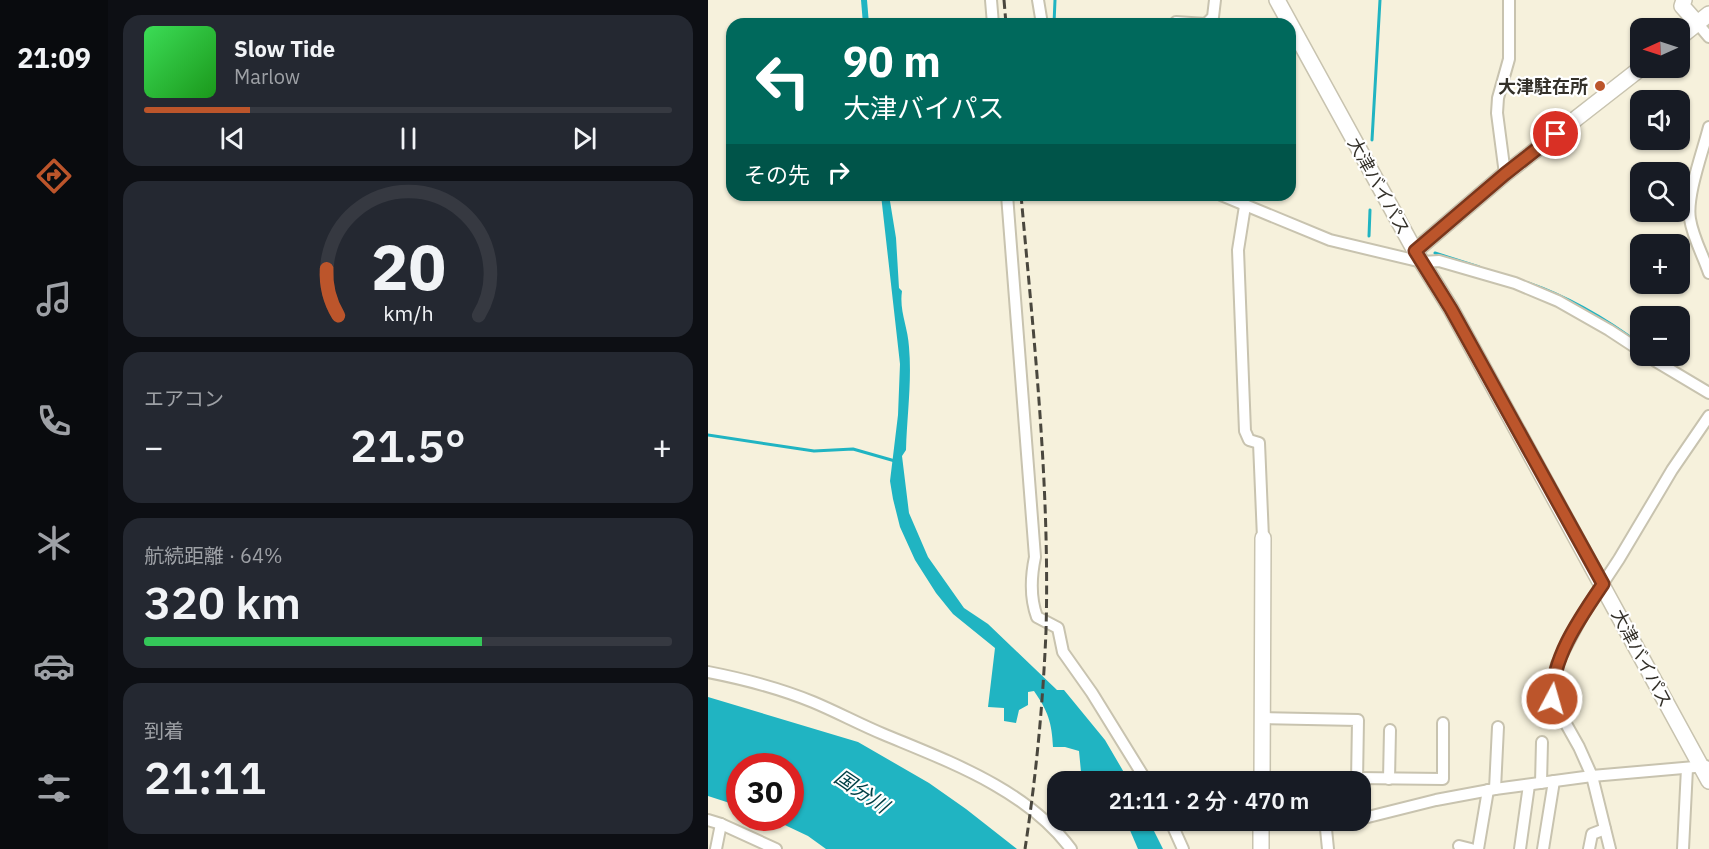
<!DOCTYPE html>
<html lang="ja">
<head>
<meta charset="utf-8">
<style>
	:root { --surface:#171b24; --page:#242831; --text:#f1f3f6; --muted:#9ea1a6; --line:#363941; --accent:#bc552b }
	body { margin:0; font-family:"IBM Plex Sans","Noto Sans JP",sans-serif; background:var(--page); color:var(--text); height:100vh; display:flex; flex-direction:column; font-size:22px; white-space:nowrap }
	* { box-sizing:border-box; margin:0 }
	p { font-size:20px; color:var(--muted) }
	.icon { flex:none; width:33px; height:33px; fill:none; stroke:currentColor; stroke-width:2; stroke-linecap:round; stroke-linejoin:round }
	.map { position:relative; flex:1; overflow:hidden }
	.drawer { display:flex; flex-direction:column; gap:15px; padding:15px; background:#0d0f14; width:600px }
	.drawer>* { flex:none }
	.hud { position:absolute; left:18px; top:18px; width:570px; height:183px; border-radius:18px; box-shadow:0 2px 4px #0004; background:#00695c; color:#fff; overflow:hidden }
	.needle { width:39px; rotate:267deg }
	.buttons { position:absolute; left:922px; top:18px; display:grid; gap:12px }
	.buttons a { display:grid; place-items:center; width:60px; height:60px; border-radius:12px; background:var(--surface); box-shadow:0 2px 4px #0004; font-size:30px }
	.speed { position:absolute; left:18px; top:753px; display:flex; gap:12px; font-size:30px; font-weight:700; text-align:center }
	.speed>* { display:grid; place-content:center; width:78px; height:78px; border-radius:50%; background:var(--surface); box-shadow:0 2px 4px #0004; line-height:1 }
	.speed .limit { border:9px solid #d22; background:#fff; color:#111 }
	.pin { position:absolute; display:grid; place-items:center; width:51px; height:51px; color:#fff; margin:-26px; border:3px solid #fff; border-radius:50%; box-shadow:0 2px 6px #0007 }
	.me { position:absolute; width:66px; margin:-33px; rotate:6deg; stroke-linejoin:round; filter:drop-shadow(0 0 4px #0008) }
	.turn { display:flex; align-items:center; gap:21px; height:126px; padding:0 18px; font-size:27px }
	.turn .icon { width:78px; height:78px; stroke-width:2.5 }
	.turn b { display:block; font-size:42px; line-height:51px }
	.then { display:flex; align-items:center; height:57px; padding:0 18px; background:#0003; gap:12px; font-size:22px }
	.big { font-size:45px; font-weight:600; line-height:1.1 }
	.drawer .tile { flex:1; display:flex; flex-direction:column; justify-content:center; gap:9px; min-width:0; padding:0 21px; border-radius:18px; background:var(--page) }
	.drawer .dial { align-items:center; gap:0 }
	.dial svg { height:156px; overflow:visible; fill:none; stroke:var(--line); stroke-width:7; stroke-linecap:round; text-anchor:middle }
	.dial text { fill:var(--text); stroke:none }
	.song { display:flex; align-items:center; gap:18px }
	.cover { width:72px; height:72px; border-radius:9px; background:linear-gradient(135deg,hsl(130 70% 55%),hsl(120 70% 35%)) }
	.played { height:6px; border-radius:3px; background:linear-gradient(90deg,var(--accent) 20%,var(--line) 20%) }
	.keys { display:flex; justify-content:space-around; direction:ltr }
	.heat { display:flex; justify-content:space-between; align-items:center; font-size:33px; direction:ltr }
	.charge { height:9px; border-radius:4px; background:linear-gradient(90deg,#34c759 64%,var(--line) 0) }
	.trip { position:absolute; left:339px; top:771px; width:324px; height:60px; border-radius:18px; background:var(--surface); box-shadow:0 2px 4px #0004; font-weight:600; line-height:60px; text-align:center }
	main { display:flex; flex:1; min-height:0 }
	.menu { display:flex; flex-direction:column; width:108px; justify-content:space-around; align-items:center; background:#090b0e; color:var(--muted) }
	.menu .icon { width:42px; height:42px }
	.menu .current { color:var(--accent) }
	.menu b { font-size:27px; color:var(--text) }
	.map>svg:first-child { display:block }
	.water { fill:#20b4c2 }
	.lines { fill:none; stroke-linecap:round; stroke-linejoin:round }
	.stream { stroke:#20b4c2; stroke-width:3 }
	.street-casing { stroke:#c8c3af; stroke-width:14 }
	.secondary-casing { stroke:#c8c3af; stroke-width:18 }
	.street { stroke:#fff; stroke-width:10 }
	.secondary { stroke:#fff; stroke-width:15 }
	.rail { stroke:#4a473e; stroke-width:3; stroke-dasharray:9 4.5; stroke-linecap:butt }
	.route-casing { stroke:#7a371c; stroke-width:15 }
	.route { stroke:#bc552b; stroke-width:10 }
	.poi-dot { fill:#bc552b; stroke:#fff; stroke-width:2 }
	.labels { text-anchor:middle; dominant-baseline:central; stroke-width:4.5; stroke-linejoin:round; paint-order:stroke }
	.poi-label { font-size:18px; font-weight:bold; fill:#34312a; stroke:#fff; text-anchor:end }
	.street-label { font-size:18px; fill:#34312a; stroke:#fff }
	.water-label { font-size:20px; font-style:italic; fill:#003f45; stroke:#fff }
</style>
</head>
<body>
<main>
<nav class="menu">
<b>21:09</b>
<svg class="icon current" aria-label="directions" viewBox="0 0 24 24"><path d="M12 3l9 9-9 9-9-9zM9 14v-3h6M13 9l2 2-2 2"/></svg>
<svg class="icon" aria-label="music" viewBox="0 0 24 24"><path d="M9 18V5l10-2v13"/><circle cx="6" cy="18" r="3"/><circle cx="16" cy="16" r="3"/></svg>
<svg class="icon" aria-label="phone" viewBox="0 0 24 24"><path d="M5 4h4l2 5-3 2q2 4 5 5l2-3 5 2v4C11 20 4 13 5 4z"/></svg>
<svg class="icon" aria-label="climate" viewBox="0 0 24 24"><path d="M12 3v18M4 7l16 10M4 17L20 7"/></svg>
<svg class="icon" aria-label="car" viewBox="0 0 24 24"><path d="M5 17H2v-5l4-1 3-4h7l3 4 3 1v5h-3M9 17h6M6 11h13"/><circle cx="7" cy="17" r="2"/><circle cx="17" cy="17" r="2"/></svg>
<svg class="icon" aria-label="filters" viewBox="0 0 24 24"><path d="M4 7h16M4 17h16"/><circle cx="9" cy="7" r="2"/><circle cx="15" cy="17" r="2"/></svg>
</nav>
<section class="drawer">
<div class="tile">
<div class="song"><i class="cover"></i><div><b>Slow Tide</b><p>Marlow</p></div></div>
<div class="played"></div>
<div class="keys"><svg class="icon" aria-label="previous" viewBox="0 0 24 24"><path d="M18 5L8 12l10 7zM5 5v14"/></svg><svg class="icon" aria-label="pause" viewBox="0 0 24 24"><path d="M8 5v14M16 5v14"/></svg><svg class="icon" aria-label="next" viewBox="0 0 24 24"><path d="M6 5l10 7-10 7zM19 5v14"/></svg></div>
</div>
<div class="tile dial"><svg viewBox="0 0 100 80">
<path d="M14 69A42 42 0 1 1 86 69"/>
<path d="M14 69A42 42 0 0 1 8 45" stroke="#bc552b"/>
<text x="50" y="56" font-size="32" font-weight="700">20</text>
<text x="50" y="72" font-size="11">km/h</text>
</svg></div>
<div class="tile"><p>エアコン</p>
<div class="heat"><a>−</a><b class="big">21.5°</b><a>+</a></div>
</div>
<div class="tile"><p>航続距離 · 64%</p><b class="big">320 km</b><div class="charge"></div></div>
<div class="tile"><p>到着</p><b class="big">21:11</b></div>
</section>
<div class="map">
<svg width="1001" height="849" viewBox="0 0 1001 849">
	<rect width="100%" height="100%" fill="#f6f1dc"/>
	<g class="water">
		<path d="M153 0H159L161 24H155Z"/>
		<path d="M173 195H181L188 238 191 288 194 291C191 311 200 327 201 347 204 381 199 415 198 450L194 456 201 513 220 557 256 608 280 624 349 690H356L397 740 421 781H378L373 772 371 751 357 747H345C344 723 340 711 326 691L320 692V705L311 710 308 723 296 721V708L280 707 287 648 245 614 228 593 207 560 192 527 185 499 182 481 190 415 192 364Z"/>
		<path d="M0 697 150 742 221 783 258 809 309 849H118L100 836 62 818H82V766H32L31 806 0 796Z"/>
		<path d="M418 821H441L455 849H430Z"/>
	</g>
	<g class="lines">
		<g class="stream">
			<path d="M346 24 347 0"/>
			<path d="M664 140 672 0"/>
			<path d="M661 236 662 210"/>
			<path d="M727 253 771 267"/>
			<path d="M820 283C861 297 898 319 933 345"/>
			<path d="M0 435 106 451 145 449 187 461"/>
		</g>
		<g class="street-casing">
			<g id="street">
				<path d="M283 0 285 24"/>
				<path d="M330 0 334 24"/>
				<path d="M468 24V22L498 24 505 17 507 0"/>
				<path d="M990 24 1001 37"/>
				<path d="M1001 127C995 151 978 196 982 219 985 238 995 255 1001 273"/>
				<path d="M797 174 789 113 790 98 801 59V0"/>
				<path d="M299 195 327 557C323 576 322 598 329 617L350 628 355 652 384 693 439 782"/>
				<path d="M513 195 622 240 714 262 731 261 807 283 850 301 901 330 933 351"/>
				<path d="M537 206 530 250 537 431 541 440 551 443 555 538"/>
				<path d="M939 356 1001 393"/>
				<path d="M0 672C36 679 71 688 105 702 129 712 151 724 175 734 242 762 318 789 363 849"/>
				<path d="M556 718 650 720 649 782"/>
				<path d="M649 778 735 779V723"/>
				<path d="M681 779 682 730"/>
				<path d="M833 783 834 742"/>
				<path d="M787 789 790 727"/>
				<path d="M652 819 728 800 787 789 884 776 998 766"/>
				<path d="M0 820 13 824 68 849"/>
				<path d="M462 820 475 849"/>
				<path d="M751 846 763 849"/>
				<path d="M8 849 13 824"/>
				<path d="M620 849 618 829 624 822 636 820"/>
				<path d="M770 849 780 790"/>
				<path d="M812 849 821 785"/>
				<path d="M835 849 846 781"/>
				<path d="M881 849 884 834 897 829"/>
				<path d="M902 849 884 776 871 747 844 699V683L849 664 878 609 911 559 964 470 1001 416"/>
				<path d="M975 849 979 768"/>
			</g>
		</g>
		<g class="secondary-casing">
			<g id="secondary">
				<path d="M569 0 707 251 743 309 1001 781"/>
				<path d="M976 0 974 6 990 24"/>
				<path d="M972 37 1001 14"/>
				<path d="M707 251 797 174 933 68"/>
				<path d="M554 782 555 538"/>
				<path d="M553 849V820"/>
			</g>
		</g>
		<use href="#street" class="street"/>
		<use href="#secondary" class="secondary"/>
		<g class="rail">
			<path d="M296 0 298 24"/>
			<path d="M313 195C326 340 342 486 338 631 335 704 328 777 317 849"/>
		</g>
	</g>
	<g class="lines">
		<g class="route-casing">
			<path id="route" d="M844 699C844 657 872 618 895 584L743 309 707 251 797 174 848 134"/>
		</g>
		<use href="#route" class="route"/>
	</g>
	<circle class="poi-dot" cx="892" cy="86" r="6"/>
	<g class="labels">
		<g class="poi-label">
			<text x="880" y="86">大津駐在所</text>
		</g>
		<g class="street-label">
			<text transform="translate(671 186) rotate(61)">大津バイパス</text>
			<text transform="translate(934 658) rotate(62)">大津バイパス</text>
		</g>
		<g class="water-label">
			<text transform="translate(154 791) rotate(34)">国分川</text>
		</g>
	</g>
</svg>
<div class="buttons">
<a><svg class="needle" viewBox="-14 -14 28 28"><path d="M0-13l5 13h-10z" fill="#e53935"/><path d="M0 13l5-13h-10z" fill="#9ea1a6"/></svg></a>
<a><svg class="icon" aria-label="sound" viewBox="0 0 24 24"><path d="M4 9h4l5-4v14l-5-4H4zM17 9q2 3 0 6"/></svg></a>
<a><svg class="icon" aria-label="search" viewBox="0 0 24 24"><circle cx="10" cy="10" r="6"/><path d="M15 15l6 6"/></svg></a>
<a>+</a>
<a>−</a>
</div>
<div class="speed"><div class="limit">30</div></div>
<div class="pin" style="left:848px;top:134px;background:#d93025"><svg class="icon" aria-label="arrive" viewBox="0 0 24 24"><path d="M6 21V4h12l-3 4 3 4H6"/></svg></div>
<svg class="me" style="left:844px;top:699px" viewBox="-20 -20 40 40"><circle r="17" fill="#bc552b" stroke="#fff" stroke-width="3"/><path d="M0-11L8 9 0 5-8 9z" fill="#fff"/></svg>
<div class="trip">21:11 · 2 分 · 470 m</div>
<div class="hud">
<div class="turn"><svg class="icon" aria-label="left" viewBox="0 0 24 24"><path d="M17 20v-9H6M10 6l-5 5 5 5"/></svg><div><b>90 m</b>大津バイパス</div></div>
<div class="then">その先<svg class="icon" aria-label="right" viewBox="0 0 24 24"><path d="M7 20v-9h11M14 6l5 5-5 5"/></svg></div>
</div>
</div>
</main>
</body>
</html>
